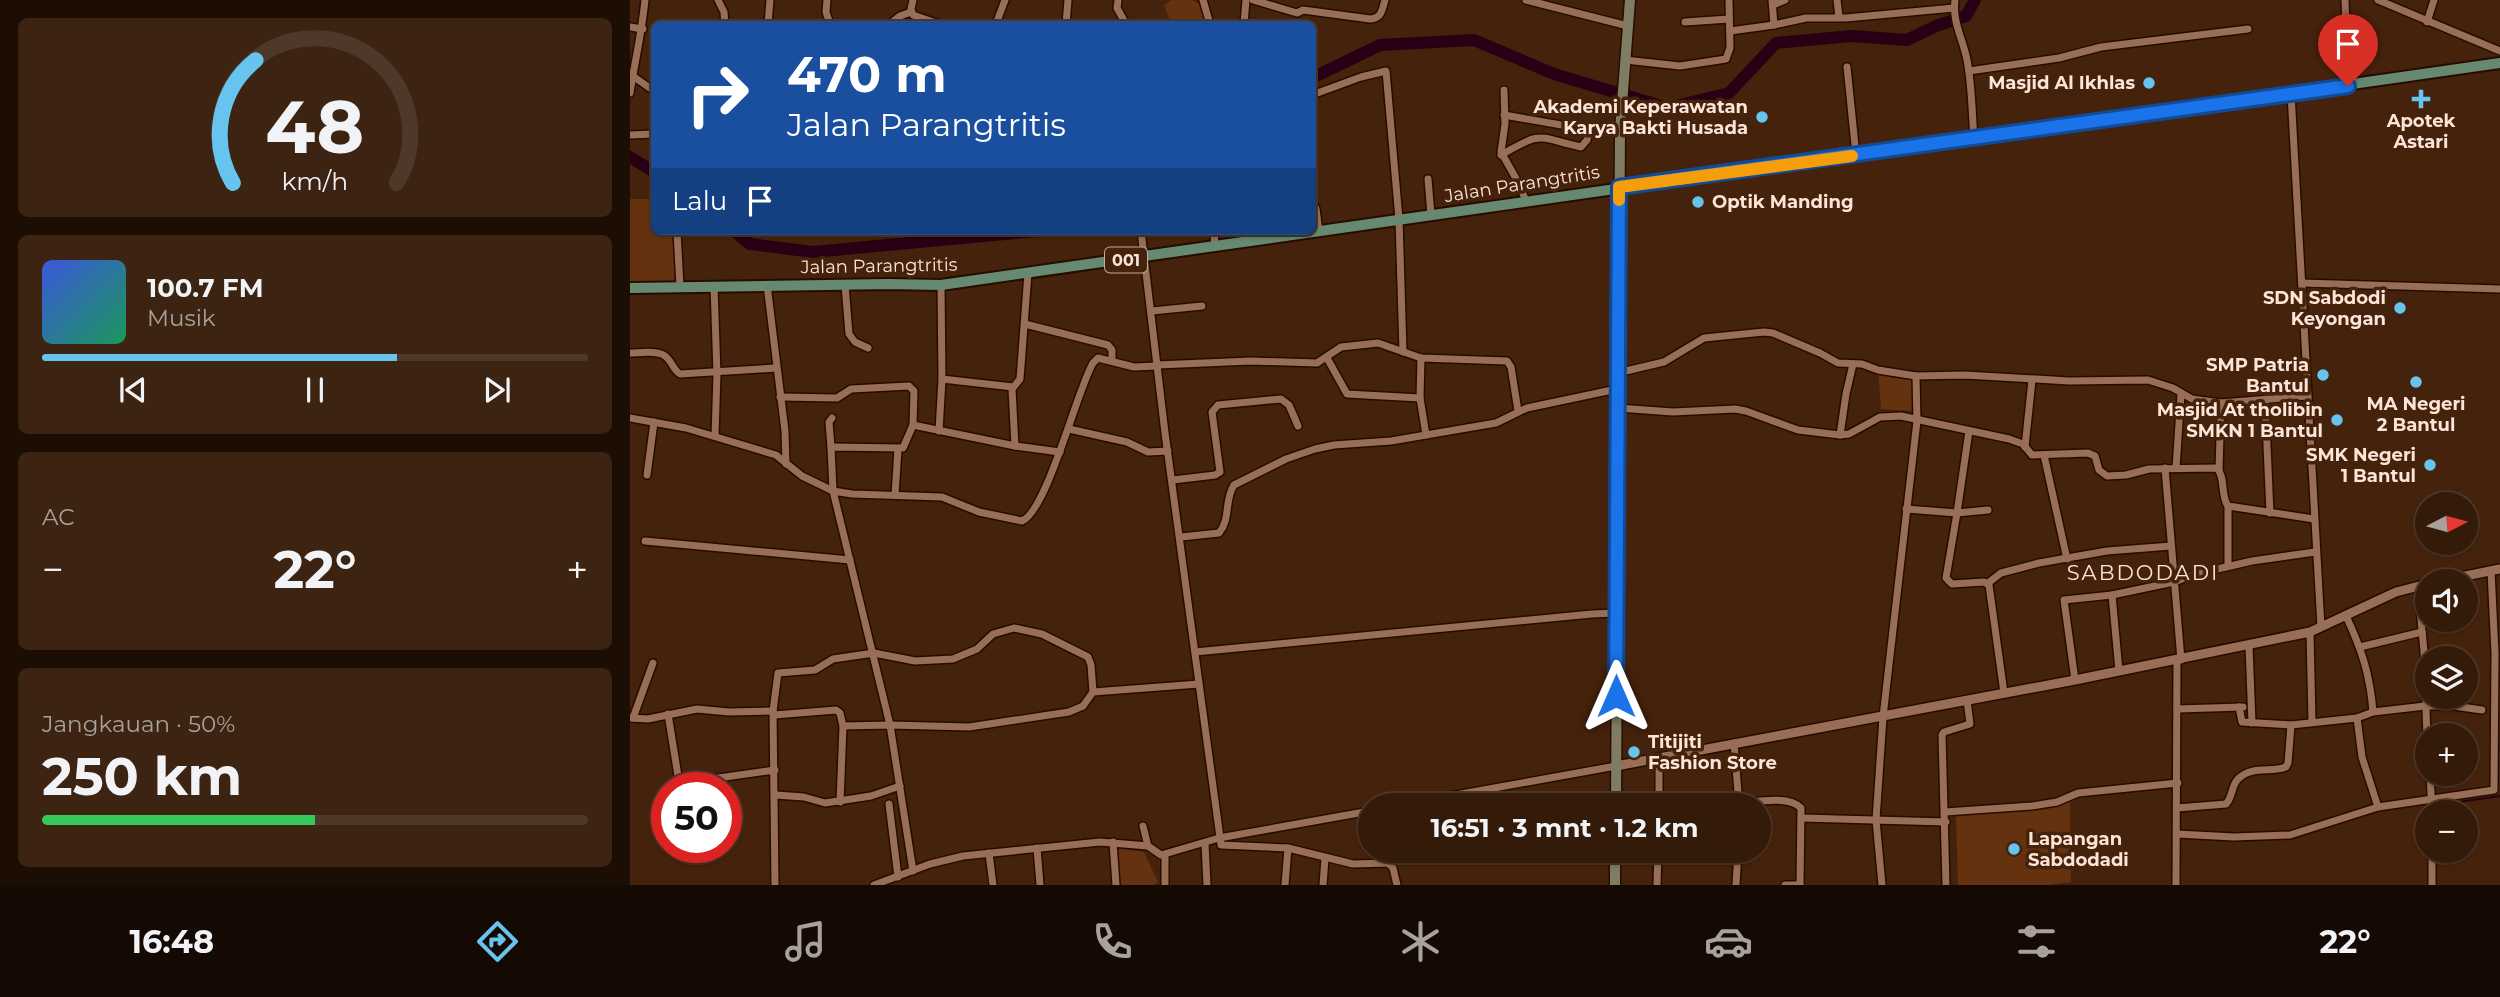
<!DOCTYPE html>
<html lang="id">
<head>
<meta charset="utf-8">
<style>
	:root { --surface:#341a08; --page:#3c2312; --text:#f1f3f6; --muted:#a9a19c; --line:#4e3829; --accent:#66c4ef }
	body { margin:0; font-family:Montserrat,sans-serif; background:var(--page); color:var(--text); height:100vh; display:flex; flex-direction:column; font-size:26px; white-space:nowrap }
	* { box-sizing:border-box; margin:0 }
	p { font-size:23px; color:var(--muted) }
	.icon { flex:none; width:38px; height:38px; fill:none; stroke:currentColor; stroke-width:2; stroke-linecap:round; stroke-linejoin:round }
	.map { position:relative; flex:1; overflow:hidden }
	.side { display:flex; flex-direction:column; gap:18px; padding:18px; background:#1d0e04; width:630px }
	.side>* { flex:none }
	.banner { position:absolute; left:21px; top:21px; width:665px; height:214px; border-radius:10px; box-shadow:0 2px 5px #0004,0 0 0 2px var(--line); background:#1a4fa0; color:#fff; overflow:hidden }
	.needle { width:46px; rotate:84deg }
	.tools { position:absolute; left:1785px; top:492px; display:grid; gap:14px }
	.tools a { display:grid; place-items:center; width:63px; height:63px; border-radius:50%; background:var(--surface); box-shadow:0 2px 5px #0004,0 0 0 2px var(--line); font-size:35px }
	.speed { position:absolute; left:21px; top:772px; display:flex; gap:14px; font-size:35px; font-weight:700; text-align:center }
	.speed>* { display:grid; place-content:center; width:91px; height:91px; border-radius:50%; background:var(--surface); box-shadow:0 2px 5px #0004,0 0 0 2px var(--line); line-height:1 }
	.speed .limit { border:10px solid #d22; background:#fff; color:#111 }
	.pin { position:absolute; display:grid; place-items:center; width:60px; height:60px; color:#fff; margin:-72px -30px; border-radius:50% 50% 50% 0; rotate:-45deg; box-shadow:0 0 7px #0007 }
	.pin .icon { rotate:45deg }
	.me { position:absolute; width:77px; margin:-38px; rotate:0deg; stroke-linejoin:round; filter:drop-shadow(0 0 5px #0008) }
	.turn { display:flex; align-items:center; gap:24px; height:147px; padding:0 21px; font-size:32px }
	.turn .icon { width:91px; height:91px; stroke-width:2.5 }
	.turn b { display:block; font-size:49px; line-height:60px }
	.then { display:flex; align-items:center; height:66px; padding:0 21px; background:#0003; gap:14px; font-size:26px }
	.big { font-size:52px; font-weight:700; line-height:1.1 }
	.side .widget { flex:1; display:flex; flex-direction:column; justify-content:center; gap:10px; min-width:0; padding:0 24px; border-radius:10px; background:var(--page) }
	.side .dial { align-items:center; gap:0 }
	.dial svg { height:182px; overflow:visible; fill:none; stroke:var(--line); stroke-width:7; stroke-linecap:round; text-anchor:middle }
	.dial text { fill:var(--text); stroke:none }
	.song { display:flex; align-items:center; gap:21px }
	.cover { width:84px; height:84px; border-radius:10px; background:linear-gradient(135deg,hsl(230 70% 55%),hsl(150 70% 35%)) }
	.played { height:7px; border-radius:4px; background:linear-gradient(90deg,var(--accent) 65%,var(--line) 65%) }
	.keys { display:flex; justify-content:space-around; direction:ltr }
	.heat { display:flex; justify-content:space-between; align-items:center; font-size:38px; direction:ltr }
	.charge { height:10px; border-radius:5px; background:linear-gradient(90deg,#34c759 50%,var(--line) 0) }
	.trip { position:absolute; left:728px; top:793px; width:413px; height:70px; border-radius:35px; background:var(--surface); box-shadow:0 2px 5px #0004,0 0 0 2px var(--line); font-weight:700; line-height:70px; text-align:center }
	.tabs { display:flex; height:112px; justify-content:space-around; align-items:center; background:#150a03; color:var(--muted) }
	.tabs .icon { width:49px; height:49px }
	.tabs .current { color:var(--accent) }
	.tabs b { font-size:32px; color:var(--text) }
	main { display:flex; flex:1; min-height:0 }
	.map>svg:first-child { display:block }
	.green { fill:#653210 }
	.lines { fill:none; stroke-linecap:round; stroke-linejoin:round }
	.stream { stroke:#270015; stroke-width:2 }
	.river { stroke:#270015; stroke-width:12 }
	.minor-casing { stroke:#260c00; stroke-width:10 }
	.tertiary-casing { stroke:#260c00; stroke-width:12 }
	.secondary-casing { stroke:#260c00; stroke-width:13 }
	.primary-casing { stroke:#260c00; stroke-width:14 }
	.minor { stroke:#986e57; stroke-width:7 }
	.tertiary { stroke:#986e57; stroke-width:9 }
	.secondary { stroke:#7f7c63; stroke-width:10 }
	.primary { stroke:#678970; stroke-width:10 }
	.route-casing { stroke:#114b97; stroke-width:18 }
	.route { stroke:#1a73e8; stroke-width:12 }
	.slow { stroke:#f59e0b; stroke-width:12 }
	.poi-dot { fill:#66c4ef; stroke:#45220b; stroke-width:2.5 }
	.labels { text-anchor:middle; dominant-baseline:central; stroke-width:7; stroke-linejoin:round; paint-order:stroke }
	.shield { fill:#45220b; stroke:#c6aa9a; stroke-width:2 }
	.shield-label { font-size:16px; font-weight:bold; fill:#fde4d8 }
	.poi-label { font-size:18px; font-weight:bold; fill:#fde4d8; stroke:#45220b; text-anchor:end }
	.street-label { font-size:18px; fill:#fde4d8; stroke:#45220b }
	.quarter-label { font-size:21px; letter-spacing:2px; fill:#fde4d8; stroke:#45220b }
</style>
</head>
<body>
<main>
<section class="side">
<div class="widget dial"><svg viewBox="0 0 100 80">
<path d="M14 69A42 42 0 1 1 86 69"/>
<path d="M14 69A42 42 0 0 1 24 15" stroke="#66c4ef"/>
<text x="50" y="56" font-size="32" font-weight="700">48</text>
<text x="50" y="72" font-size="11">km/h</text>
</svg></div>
<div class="widget">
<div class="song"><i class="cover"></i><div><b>100.7 FM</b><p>Musik</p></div></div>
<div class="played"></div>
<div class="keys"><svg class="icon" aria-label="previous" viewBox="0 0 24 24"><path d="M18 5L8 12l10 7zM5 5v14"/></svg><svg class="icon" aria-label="pause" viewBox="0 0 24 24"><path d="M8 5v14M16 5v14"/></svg><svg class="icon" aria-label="next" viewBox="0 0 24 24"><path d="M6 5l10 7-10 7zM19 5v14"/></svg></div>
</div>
<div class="widget"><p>AC</p>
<div class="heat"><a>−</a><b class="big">22°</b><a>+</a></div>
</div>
<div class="widget"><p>Jangkauan · 50%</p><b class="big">250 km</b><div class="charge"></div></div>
</section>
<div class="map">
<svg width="1870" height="885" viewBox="0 0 1870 885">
	<rect width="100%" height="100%" fill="#45220b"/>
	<g class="green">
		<path d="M542 0H562L570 4 576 24H541L534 5Z"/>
		<path d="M0 199H24V231H43L45 284 0 285Z"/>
		<path d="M1248 370 1284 377 1283 411 1251 409Z"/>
		<path d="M1440 802 1441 882 1418 885H1328L1326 816Z"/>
		<path d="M485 848 514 852 528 882 524 885H486Z"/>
	</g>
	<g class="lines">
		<g class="stream">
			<path d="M1809 812 1815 804 1870 796"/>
			<path d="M762 850V864"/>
		</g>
		<g class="river">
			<path d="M682 78 750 45 844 40 924 74 1038 108 1099 93 1146 43 1222 36 1277 40 1306 26 1336 16 1345 0"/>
			<path d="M0 157 24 172"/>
			<path d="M104 231 120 244 183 252 406 231"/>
		</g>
		<g class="minor-casing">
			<g id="minor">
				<path d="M88 0 94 12 95 24"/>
				<path d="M197 0 196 12 200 24"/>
				<path d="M283 0 281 9 283 15 309 24"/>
				<path d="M488 0 487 8 496 24"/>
				<path d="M573 0 580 24"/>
				<path d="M623 0 667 13 673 10 740 19C752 18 752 10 755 0"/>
				<path d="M896 0 998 26"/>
				<path d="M1142 0 1144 25"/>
				<path d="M1207 0 1209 17"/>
				<path d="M1325 0C1322 22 1333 39 1337 60 1342 86 1342 113 1344 139"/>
				<path d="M1715 0 1718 86"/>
				<path d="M1748 0 1870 51"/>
				<path d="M1143 5 1155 0"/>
				<path d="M1055 22 1099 19"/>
				<path d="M1797 22 1804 0"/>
				<path d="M138 24 140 0"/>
				<path d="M150 24H175"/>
				<path d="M260 24 270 16 281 12"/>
				<path d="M366 24 375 0"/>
				<path d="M436 24 438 0"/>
				<path d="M614 24 616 0"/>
				<path d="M0 27 13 29"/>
				<path d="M1100 31 1144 25 1176 18H1216L1324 8"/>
				<path d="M995 60 1050 66 1096 59 1100 48 1099 0"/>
				<path d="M1217 67 1226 155"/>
				<path d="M1339 71 1429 58 1471 47 1618 29"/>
				<path d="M0 74 24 91"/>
				<path d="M874 90 875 124 871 152 888 182 896 201"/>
				<path d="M0 93C5 61 12 31 15 0"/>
				<path d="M1661 94 1691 627"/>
				<path d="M682 95 731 77 756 71 769 219 773 352"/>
				<path d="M874 115 960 130"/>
				<path d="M0 135 24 134"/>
				<path d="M871 155C914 130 906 137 951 147L957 140 960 130H990"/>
				<path d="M798 179 801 215"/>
				<path d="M682 200 686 209 689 232"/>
				<path d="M47 231 50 287"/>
				<path d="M511 231 535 433 591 845 658 848 723 864 758 863 763 868 767 885"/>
				<path d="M584 231 585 247"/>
				<path d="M1672 283 1870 289"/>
				<path d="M137 285 155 431 156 464"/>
				<path d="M215 285 219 334 225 342 238 348"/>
				<path d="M311 285 312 379 383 387"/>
				<path d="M84 286 87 374 85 436"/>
				<path d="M522 311 572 306"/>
				<path d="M395 324 478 345 482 350V361"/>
				<path d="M0 353C9 353 28 350 35 356 42 361 43 370 50 374L146 368"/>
				<path d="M697 358 717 394 790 398"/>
				<path d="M791 358 790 398 796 435"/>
				<path d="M527 365 621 361 687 363 711 347 748 343 791 358 877 361 881 367 888 411"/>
				<path d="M987 373 1034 362 1074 338 1134 332 1143 333 1190 353 1208 363 1232 364 1248 370 1286 376 1335 375 1439 381 1518 380 1543 388 1562 399 1591 403 1677 396"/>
				<path d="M150 397 207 398 221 389 279 386 284 391 283 425 385 446 430 452"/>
				<path d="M1635 400 1640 513"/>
				<path d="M988 408 1043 412 1105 409 1116 411 1168 430 1210 435 1219 434 1250 417 1271 416 1379 439 1393 444 1402 455 1458 453 1465 456 1469 470 1477 476 1496 475 1519 469 1587 468C1596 478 1590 495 1598 506L1684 519"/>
				<path d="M0 418 56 428 146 455 172 476 203 491 222 494 312 497 349 512 392 521C417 511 447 390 463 363L468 358 504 367 527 366"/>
				<path d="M283 425 273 448 201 447 203 491 260 725 283 871"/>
				<path d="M439 429 497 442 518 452 538 451"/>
				<path d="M309 431 312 379"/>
				<path d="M1339 431 1327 513 1358 510"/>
				<path d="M1210 435 1216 394 1223 364"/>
				<path d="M385 446 382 389 390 379 398 273"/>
				<path d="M201 447 199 422 202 418"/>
				<path d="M1395 447 1402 380"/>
				<path d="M1414 455 1437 559"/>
				<path d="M1535 468 1551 660"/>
				<path d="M1546 468 1551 394"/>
				<path d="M1589 470 1591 403"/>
				<path d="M17 475 24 422"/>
				<path d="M543 480 585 475 590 472 582 412 588 405 651 399 659 405 668 426"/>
				<path d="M265 495 268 449"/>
				<path d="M1598 506V566"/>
				<path d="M1276 509 1327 513 1316 578 1322 584 1354 582 1359 585 1374 693"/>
				<path d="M551 537 589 533C601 519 594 500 604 485L656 459 685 449 704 445 761 441 866 423 897 408 987 389"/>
				<path d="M15 541 220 560"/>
				<path d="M1358 583 1371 573 1409 563 1477 551 1541 546"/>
				<path d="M1788 586 1794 652 1797 738"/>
				<path d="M1482 595 1489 671"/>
				<path d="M1716 616C1732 650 1740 675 1743 712"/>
				<path d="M1680 632 1682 722"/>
				<path d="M1619 646 1622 723"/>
				<path d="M1730 647 1792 632"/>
				<path d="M565 652 962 614 986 613"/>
				<path d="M1445 680 1434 600 1482 595 1544 582 1566 574 1622 561 1685 552"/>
				<path d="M1609 707 1612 722 1661 725 1727 718 1743 712 1795 706H1824L1852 710"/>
				<path d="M1547 709 1613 707"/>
				<path d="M38 714 49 782 53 783 145 770"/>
				<path d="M144 715 206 710 210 713 213 726 260 725 339 727 439 712 453 706 463 692 569 684"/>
				<path d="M0 718 18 719 67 709 99 712 143 711"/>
				<path d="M3 718 23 663"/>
				<path d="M1727 718 1732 757 1748 807"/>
				<path d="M1104 743 1109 805"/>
				<path d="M1800 774 1802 812"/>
				<path d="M146 795 174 797 195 803 241 796 270 786"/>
				<path d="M210 802 213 726"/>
				<path d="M1108 803C1126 802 1158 795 1171 808L1170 885"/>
				<path d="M259 804 268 877"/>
				<path d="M770 805 986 766"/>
				<path d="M1029 805V757"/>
				<path d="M1547 808 1596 804C1603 797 1601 786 1608 779 1622 765 1640 773 1656 767L1658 763 1661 725"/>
				<path d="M1315 812 1402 806 1427 802 1448 793 1548 783"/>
				<path d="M1172 818 1316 822"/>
				<path d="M513 826 518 846 531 855 589 838 740 811"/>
				<path d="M1547 834 1604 837 1660 835 1748 807 1864 790 1865 653 1861 571"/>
				<path d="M483 842 486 885"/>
				<path d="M575 843 577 885"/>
				<path d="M407 848 410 885"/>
				<path d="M1802 850V885"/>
				<path d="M359 853 363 885"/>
				<path d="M535 855V885"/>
				<path d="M145 885 143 711 148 673 185 670 203 659 244 653 285 661 323 659 347 649 363 634 384 628 412 634 458 657 461 665 463 692"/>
				<path d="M244 885 300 864 333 856 470 842 518 846"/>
				<path d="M655 885 658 848"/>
				<path d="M693 885 695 858"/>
				<path d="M1027 885 1028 850"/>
				<path d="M1106 885 1108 850"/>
				<path d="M1155 885H1170"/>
				<path d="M1252 885 1246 820 1253 717 1287 421 1286 376"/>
				<path d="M1316 885 1312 735 1314 732 1340 724 1337 700"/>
				<path d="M1546 885 1547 660"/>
			</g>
		</g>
		<g class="tertiary-casing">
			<g id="tertiary">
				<path d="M1811 581 1870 569"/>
				<path d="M986 766 1445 680 1680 632 1766 592 1797 584"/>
			</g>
		</g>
		<g class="secondary-casing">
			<g id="secondary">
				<path d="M986 805 990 130 1000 0"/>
				<path d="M985 885V850"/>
			</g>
		</g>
		<g class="primary-casing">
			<path id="primary" d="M0 288 258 284 311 285 1870 63"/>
		</g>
		<use href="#minor" class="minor"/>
		<use href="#tertiary" class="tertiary"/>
		<use href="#secondary" class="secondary"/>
		<use href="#primary" class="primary"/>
	</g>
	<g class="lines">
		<g class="route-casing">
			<path id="route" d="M986 696 989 187 1718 86"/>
		</g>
		<use href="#route" class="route"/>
		<path class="slow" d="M989 200V187L1222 156"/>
	</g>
	<g class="poi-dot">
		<circle cx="1519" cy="83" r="7"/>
		<path d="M1787.5 88.5h7v7h7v7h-7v7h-7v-7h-7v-7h7z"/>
		<circle cx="1132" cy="117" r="7"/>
		<circle cx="1068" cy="202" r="7"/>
		<circle cx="1770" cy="308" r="7"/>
		<circle cx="1693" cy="375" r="7"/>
		<circle cx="1786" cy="382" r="7"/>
		<circle cx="1707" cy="420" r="7"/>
		<circle cx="1800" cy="465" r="7"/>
		<circle cx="1004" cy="752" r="7"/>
		<circle cx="1384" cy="849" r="7"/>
	</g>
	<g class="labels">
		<rect class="shield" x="475" y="247.5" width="42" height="25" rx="5"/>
		<g class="shield-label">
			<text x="496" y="260">001</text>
		</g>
		<g class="poi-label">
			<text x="1505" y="83">Masjid Al Ikhlas</text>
			<text x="1118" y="107">Akademi Keperawatan<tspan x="1118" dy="21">Karya Bakti Husada</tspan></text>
			<text x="1791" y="121" text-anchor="middle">Apotek<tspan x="1791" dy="21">Astari</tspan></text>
			<text x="1082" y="202" text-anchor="start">Optik Manding</text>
			<text x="1756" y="298">SDN Sabdodi<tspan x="1756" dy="21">Keyongan</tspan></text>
			<text x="1679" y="365">SMP Patria<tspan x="1679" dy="21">Bantul</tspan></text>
			<text x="1786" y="404" text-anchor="middle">MA Negeri<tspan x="1786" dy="21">2 Bantul</tspan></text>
			<text x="1693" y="410">Masjid At tholibin<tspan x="1693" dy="21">SMKN 1 Bantul</tspan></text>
			<text x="1786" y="455">SMK Negeri<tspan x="1786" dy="21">1 Bantul</tspan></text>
			<text x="1018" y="742" text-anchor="start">Titijiti<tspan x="1018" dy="21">Fashion Store</tspan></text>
			<text x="1398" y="839" text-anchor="start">Lapangan<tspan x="1398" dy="21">Sabdodadi</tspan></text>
		</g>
		<g class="street-label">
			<text transform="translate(892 184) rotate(-9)">Jalan Parangtritis</text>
			<text transform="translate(249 266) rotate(-1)">Jalan Parangtritis</text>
		</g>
		<g class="quarter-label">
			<text x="1513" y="572">SABDODADI</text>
		</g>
	</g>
</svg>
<div class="tools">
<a><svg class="needle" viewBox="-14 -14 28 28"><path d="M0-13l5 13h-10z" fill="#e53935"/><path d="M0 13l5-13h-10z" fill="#a9a19c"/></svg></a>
<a><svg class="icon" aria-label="sound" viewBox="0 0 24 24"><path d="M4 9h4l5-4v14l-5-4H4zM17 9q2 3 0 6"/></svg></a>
<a><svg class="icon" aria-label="layers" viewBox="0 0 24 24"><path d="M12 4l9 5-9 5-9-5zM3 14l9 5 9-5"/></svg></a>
<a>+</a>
<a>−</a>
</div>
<div class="speed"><div class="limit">50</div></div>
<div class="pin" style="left:1718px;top:86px;background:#d93025"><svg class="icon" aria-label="arrive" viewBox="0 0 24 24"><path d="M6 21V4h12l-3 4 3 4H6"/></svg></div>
<svg class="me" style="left:986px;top:696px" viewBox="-20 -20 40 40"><path d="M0-17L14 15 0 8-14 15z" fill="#1a73e8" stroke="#fff" stroke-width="4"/></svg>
<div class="trip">16:51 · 3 mnt · 1.2 km</div>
<div class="banner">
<div class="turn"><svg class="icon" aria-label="right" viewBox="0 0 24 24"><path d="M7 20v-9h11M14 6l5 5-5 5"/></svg><div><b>470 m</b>Jalan Parangtritis</div></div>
<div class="then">Lalu<svg class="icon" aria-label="arrive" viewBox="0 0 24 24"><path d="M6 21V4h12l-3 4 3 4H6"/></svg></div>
</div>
</div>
</main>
<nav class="tabs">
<b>16:48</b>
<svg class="icon current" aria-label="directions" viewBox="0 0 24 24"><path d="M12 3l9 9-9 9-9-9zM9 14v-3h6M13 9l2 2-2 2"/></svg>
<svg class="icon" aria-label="music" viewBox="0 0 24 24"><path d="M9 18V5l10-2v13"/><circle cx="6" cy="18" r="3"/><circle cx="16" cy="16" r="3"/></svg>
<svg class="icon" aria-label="phone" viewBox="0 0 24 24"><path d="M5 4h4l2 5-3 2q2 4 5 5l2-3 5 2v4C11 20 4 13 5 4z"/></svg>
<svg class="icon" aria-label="climate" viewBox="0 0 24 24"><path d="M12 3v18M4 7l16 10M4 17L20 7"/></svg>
<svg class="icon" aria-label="car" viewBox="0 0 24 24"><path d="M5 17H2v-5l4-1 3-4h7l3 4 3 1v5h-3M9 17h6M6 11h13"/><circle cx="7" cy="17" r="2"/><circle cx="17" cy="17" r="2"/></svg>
<svg class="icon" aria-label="filters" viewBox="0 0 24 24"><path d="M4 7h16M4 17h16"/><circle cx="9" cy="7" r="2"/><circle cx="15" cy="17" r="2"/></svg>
<b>22°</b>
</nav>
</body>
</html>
